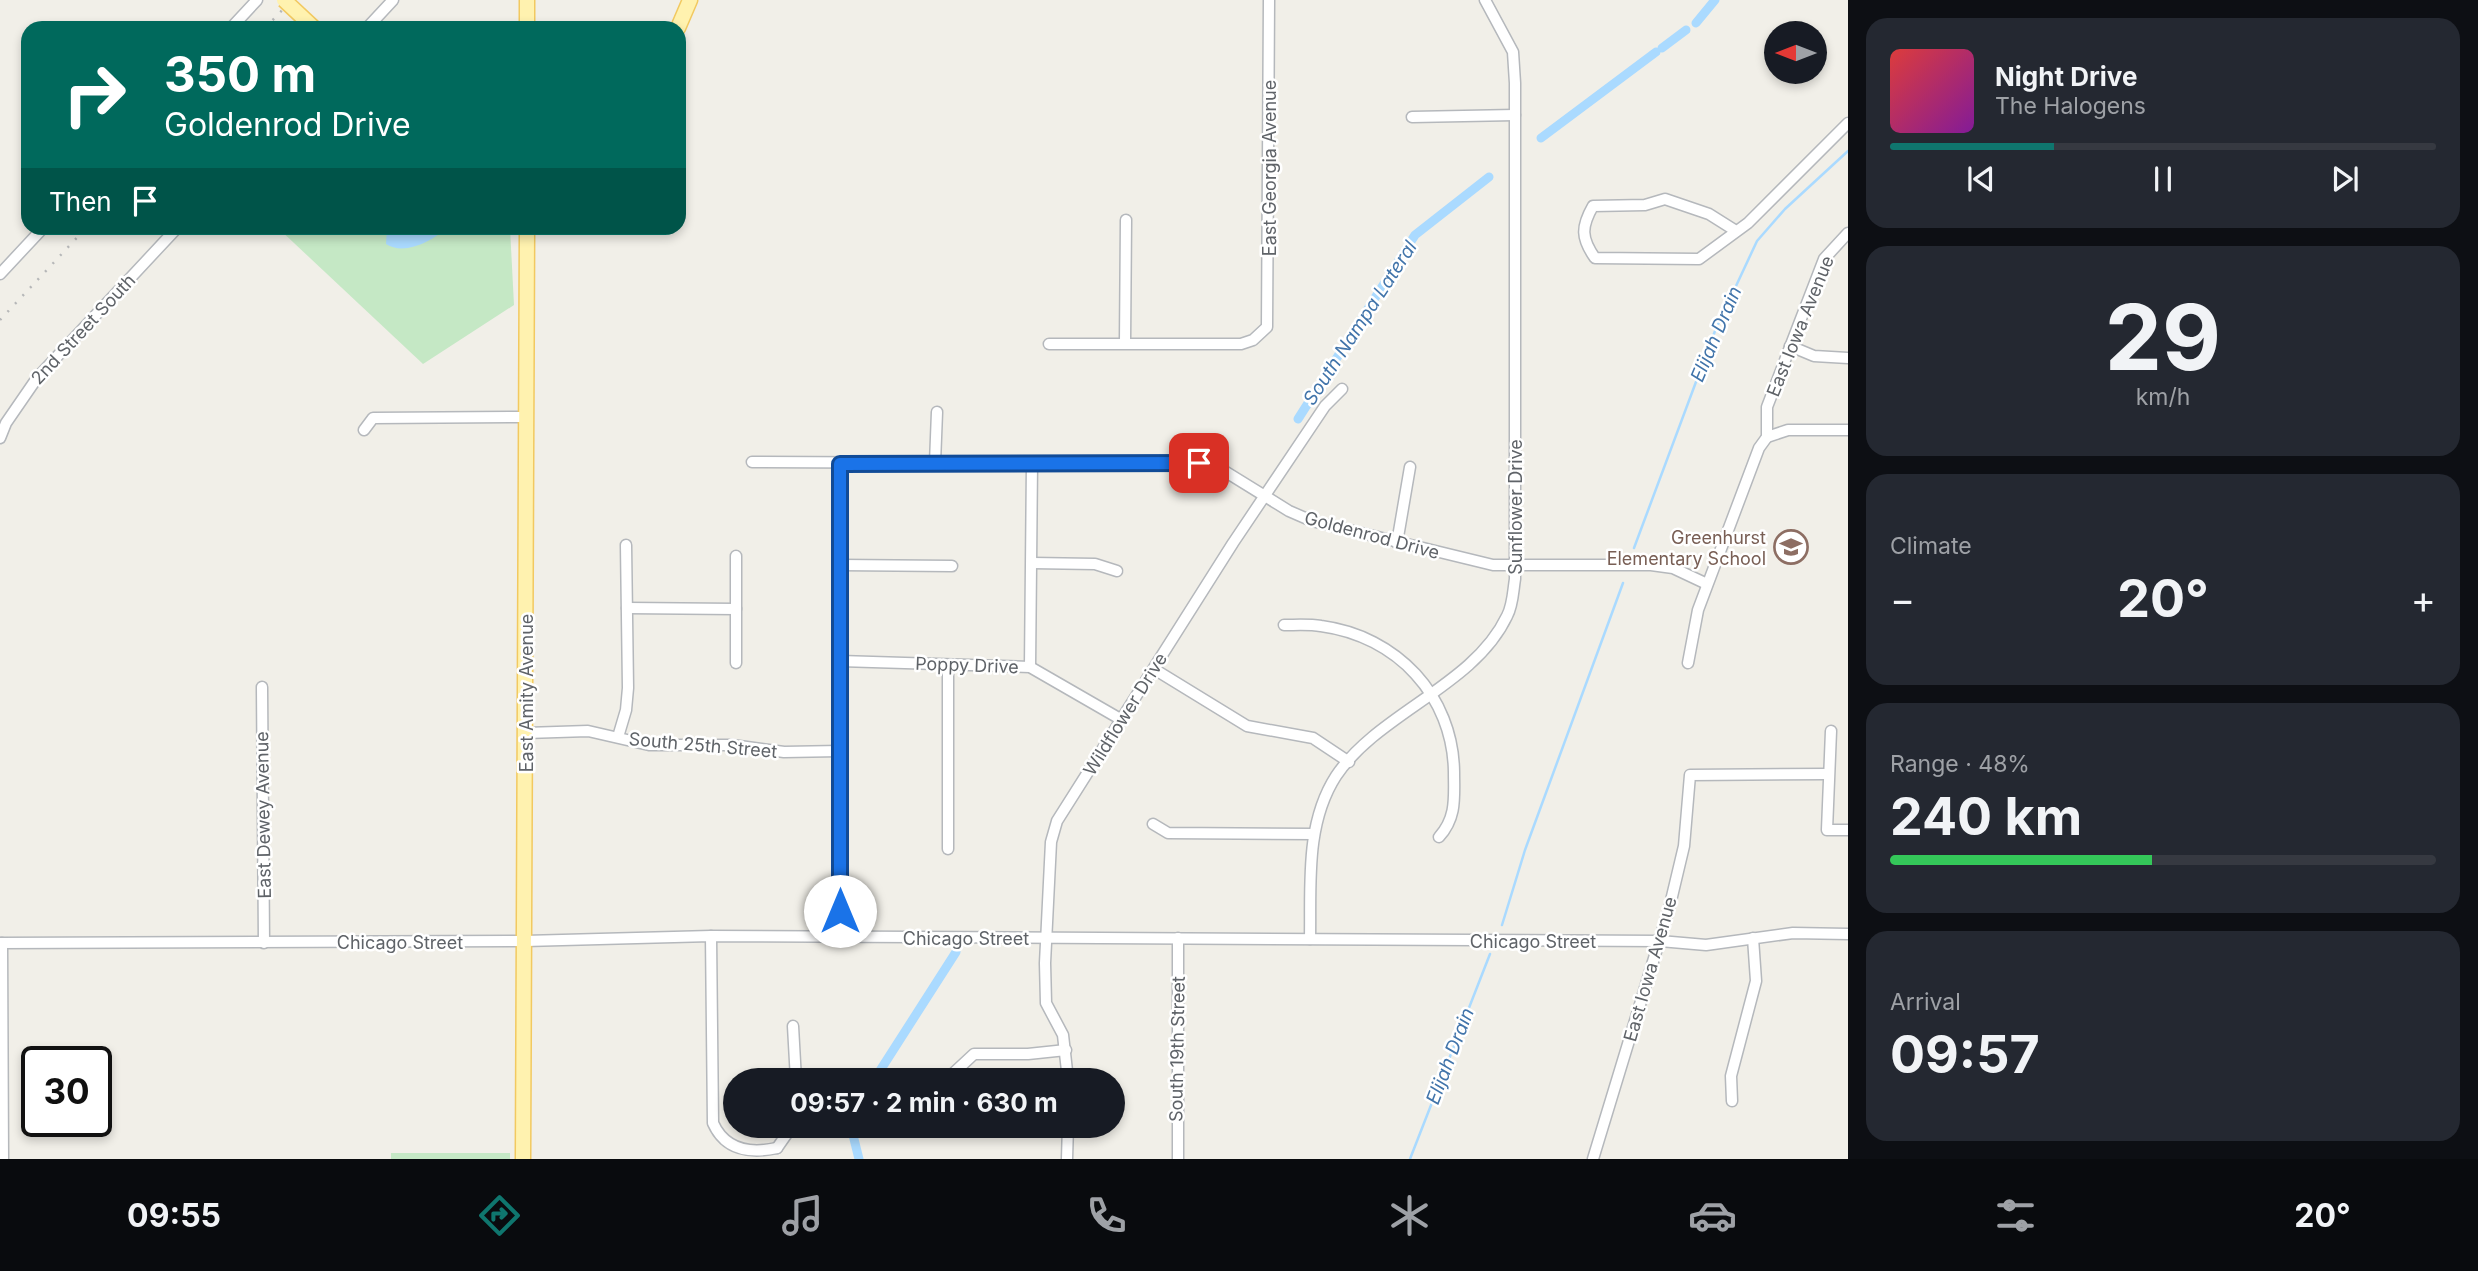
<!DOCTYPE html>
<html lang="en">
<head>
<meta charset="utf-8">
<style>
	:root { --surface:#171b24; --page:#242831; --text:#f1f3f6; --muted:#9ea1a6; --line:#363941; --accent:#0f766e }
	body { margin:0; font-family:Inter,sans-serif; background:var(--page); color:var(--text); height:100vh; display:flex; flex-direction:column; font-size:26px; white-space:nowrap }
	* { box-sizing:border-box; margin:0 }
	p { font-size:23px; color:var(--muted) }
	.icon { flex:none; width:38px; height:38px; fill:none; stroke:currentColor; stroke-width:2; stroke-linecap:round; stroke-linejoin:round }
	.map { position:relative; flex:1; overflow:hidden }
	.drawer { display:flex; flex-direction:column; gap:18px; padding:18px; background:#0d0f14; width:630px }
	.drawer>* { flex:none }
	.guide { position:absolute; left:21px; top:21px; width:665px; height:214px; border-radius:21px; box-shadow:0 4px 10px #0003; background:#00695c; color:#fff; overflow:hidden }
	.needle { width:46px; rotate:270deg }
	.controls { position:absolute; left:1764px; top:21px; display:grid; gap:14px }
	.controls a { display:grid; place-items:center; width:63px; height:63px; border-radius:50%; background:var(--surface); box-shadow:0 4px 10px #0003; font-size:35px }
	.speed { position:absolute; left:21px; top:1046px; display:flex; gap:14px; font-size:35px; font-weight:700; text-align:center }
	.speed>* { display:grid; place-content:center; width:91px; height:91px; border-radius:50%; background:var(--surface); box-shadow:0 4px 10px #0003; line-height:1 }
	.speed .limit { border:4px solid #111; border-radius:10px; background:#fff; color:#111 }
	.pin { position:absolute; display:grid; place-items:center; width:60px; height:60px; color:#fff; margin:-30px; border-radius:14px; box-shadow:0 4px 10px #0006 }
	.me { position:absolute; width:77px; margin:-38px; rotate:0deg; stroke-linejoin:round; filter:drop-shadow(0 0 5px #0008) }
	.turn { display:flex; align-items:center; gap:24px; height:147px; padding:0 28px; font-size:32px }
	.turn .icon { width:91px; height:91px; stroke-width:2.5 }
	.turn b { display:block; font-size:49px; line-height:60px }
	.then { display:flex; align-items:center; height:66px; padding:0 28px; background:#0003; gap:14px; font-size:26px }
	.big { font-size:52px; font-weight:700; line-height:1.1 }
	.drawer .widget { flex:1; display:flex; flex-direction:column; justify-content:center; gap:10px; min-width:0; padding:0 24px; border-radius:21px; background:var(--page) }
	.drawer .dial { align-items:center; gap:0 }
	.dial b { font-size:91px; line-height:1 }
	.song { display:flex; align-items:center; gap:21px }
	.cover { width:84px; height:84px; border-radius:10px; background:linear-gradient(135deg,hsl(0 70% 55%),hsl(290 70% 35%)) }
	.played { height:7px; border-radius:4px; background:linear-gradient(90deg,var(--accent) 30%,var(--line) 30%) }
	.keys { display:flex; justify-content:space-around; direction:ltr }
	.heat { display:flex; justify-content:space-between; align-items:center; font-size:38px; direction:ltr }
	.charge { height:10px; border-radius:5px; background:linear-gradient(90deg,#34c759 48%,var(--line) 0) }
	.trip { position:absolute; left:723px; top:1068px; width:402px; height:70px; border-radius:35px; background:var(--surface); box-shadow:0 4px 10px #0003; font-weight:700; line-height:70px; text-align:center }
	.dock { display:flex; height:112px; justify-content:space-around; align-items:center; background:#090b0e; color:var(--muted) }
	.dock .icon { width:49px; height:49px }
	.dock .active { color:var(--accent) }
	.dock b { font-size:32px; color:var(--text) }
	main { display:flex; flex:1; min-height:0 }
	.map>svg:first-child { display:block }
	.green { fill:#c5e8c5 }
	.water { fill:#aadaff }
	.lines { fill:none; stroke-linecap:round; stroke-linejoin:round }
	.stream { stroke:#aadaff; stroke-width:2.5 }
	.canal { stroke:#aadaff; stroke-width:9 }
	.minor-casing { stroke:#b5b8bc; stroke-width:13 }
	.major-casing { stroke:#f2c960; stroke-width:17 }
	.minor { stroke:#fff; stroke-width:10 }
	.major { stroke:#fff2af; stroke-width:14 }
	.rail { stroke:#b6b7b8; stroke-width:2.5; stroke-dasharray:2 9; stroke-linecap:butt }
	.major-bridge-casing { stroke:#f2c960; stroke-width:17; stroke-linecap:butt }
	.major-bridge { stroke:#fff2af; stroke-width:14 }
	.route-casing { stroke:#114b97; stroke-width:18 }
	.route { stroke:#1a73e8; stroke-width:12 }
	.labels { text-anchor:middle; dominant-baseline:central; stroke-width:5; stroke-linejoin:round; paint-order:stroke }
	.street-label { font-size:18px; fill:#5f6368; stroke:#fff }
	.education-label { font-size:18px; fill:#785e54; stroke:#fff; text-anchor:end }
	.water-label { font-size:19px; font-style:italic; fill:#4174aa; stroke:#fff }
</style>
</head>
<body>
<main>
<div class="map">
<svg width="1848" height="1159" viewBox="0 0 1848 1159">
	<rect width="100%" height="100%" fill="#f1efe8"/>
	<g class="green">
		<path d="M278 228H510L514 305 423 364Z"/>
		<rect x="391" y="1153" width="119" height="6"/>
	</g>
	<path class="water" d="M387 228H446C433 241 404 256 386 244Z"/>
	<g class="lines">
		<g class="stream">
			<path d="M1634 548 1715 331 1757 241 1785 209 1848 151"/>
			<path d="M1502 925 1525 850 1623 583"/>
			<path d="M1410 1159 1490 954"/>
		</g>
		<g class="canal">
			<path d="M1696 23 1715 0"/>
			<path d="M1662 48 1686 30"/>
			<path d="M1541 138 1656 52"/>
			<path d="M1298 419 1415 235 1489 177"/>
			<path d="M874 1080 956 952"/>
			<path d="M853 1135 859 1159"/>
		</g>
		<g class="minor-casing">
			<g id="minor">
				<path d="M231 28 257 0"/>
				<path d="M367 28 393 0"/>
				<path d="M1412 117 1515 115"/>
				<path d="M1736 231 1709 214 1665 199 1645 205 1593 206C1581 227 1581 238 1595 258L1699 259 1748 223 1848 123"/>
				<path d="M0 274 43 228"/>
				<path d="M1125 343 1126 220"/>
				<path d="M1049 344H1241L1253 340 1267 327 1269 0"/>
				<path d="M1790 346 1814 356 1848 358"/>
				<path d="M364 430 373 418 526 417"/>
				<path d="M1767 437 1788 430H1848"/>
				<path d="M0 438 6 423 37 378 177 228"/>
				<path d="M752 462 1213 464 1289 511 1312 521 1493 565H1651L1673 568 1707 584"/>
				<path d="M935 463 937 412"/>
				<path d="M840 464V937"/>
				<path d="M1397 543 1410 467"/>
				<path d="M736 556V663"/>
				<path d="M1032 563 1095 564 1117 571"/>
				<path d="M840 565 952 566"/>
				<path d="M627 608 736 609"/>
				<path d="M1284 625C1296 625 1309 624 1321 626 1397 636 1453 696 1454 772 1454 797 1457 817 1439 837"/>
				<path d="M840 661 1030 667 1122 720"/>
				<path d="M1688 663 1698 610 1759 448 1767 437V407L1824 259 1848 233"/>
				<path d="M948 665V849"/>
				<path d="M1030 667 1032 463"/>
				<path d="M1154 669 1247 726 1313 738 1349 762"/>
				<path d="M262 687 264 943"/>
				<path d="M1831 731 1827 830H1848"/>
				<path d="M526 733 588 731 649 745H732L784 752 840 751"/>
				<path d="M618 737 626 710 628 688 626 545"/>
				<path d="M1153 824 1168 833 1314 834"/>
				<path d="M711 936 713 1123C725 1150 750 1154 777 1148"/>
				<path d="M1310 939C1311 885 1305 824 1336 776 1378 713 1474 686 1507 616 1513 605 1513 591 1515 579V83L1513 52 1485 0"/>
				<path d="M0 943 525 941 711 936 1660 941 1706 945 1793 933 1848 934"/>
				<path d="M2 943 3 1159"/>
				<path d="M793 1026 796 1080"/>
				<path d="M946 1080 974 1054H1028L1066 1050"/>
				<path d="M1068 1080 1063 1035 1046 1003 1045 963 1051 842 1057 821 1233 543 1325 406 1342 389"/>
				<path d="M1732 1101 1731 1076 1756 981 1753 938"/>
				<path d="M777 1148 793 1125"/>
				<path d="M1067 1159 1068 1125"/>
				<path d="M1178 1159V938"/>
				<path d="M1593 1159 1669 909 1684 846 1690 775 1827 774"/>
			</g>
		</g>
		<g class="major-casing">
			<g id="major">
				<path d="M527 28V0"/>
				<path d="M678 28 690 0"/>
				<path d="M523 1159 527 228"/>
			</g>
		</g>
		<use href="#minor" class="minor"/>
		<use href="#major" class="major"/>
		<g class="rail">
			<path d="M265 28 292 0"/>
			<path d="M0 320 86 228"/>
		</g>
		<g class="major-bridge-casing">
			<path id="major-bridge" d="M284 0 314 28"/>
		</g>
		<use href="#major-bridge" class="major-bridge"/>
	</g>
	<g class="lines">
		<g class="route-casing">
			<path id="route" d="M840 911V464L1199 463"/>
		</g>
		<use href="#route" class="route"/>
	</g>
	<defs>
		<g id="school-ring" transform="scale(1.75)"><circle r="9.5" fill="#fff" stroke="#8d6e63" stroke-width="1.5"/><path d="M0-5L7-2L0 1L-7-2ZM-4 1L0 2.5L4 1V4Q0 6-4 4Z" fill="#8d6e63"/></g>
	</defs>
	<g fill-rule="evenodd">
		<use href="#school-ring" x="1791" y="547"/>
	</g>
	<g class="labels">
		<g class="street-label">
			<text transform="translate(1269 168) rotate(-90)">East Georgia Avenue</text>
			<text transform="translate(1800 326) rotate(-68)">East Iowa Avenue</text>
			<text transform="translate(83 329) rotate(-47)">2nd Street South</text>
			<text transform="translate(1515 507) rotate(-90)">Sunflower Drive</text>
			<text transform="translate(1372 535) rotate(15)">Goldenrod Drive</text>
			<text transform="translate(967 665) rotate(2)">Poppy Drive</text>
			<text transform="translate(526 693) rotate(-90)">East Amity Avenue</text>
			<text transform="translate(1125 714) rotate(-58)">Wildflower Drive</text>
			<text transform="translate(703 745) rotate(5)">South 25th Street</text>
			<text transform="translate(263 815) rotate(-91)">East Dewey Avenue</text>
			<text x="966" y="938">Chicago Street</text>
			<text x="1533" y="941">Chicago Street</text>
			<text x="400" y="942">Chicago Street</text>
			<text transform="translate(1650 969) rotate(-74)">East Iowa Avenue</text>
			<text transform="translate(1177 1049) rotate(-89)">South 19th Street</text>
		</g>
		<g class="education-label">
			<text x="1766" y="537">Greenhurst<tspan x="1766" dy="21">Elementary School</tspan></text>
		</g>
		<g class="water-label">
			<text transform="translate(1360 323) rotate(-57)">South Nampa Lateral</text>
			<text transform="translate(1716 334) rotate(-67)">Elijah Drain</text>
			<text transform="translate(1450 1056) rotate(-69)">Elijah Drain</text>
		</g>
	</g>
</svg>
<div class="controls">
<a><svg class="needle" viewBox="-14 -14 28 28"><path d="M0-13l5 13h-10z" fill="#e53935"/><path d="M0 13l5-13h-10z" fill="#9ea1a6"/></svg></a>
</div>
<div class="speed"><div class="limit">30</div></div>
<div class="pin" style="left:1199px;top:463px;background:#d93025"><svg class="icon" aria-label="arrive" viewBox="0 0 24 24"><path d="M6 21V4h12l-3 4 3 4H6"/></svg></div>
<svg class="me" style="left:840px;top:911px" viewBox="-20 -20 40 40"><circle r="19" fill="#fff"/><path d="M0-13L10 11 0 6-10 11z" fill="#1a73e8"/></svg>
<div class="trip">09:57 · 2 min · 630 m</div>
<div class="guide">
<div class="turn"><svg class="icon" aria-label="right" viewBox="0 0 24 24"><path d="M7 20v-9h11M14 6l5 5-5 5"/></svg><div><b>350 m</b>Goldenrod Drive</div></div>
<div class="then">Then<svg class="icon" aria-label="arrive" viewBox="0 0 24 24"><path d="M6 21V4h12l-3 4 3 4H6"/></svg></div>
</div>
</div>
<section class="drawer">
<div class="widget">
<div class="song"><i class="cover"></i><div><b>Night Drive</b><p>The Halogens</p></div></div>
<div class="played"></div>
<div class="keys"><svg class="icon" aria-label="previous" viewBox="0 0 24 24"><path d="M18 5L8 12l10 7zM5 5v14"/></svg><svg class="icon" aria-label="pause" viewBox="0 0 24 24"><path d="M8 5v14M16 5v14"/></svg><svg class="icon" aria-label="next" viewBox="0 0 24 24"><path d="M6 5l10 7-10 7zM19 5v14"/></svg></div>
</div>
<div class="widget dial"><b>29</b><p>km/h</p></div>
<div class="widget"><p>Climate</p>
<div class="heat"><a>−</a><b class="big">20°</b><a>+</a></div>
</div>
<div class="widget"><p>Range · 48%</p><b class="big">240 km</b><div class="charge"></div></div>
<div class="widget"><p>Arrival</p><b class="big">09:57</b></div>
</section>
</main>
<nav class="dock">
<b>09:55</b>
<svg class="icon active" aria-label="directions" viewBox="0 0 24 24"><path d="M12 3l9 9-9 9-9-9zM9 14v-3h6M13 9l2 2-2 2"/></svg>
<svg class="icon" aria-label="music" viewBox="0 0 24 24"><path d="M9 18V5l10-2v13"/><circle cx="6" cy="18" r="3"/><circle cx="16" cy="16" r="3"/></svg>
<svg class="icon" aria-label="phone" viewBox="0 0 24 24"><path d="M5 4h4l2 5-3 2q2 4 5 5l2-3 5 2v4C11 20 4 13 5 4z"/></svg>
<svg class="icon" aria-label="climate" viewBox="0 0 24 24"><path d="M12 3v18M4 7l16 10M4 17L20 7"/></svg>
<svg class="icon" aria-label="car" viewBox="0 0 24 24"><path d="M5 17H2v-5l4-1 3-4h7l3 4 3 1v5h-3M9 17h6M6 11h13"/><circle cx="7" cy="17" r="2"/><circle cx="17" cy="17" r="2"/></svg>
<svg class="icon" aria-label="filters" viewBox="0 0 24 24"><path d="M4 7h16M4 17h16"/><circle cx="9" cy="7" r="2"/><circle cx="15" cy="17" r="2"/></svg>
<b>20°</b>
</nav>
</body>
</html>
